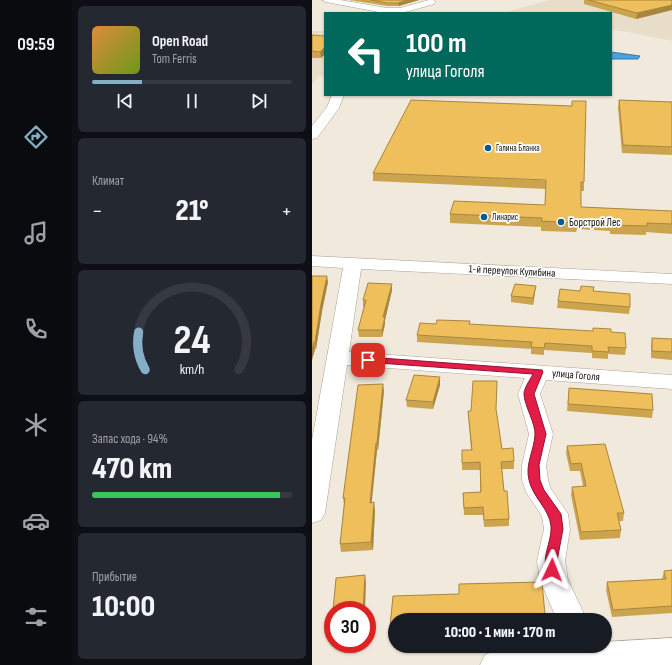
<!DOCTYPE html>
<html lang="ru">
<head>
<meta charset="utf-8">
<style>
	:root { --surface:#171b24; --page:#242831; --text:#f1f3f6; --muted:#9ea1a6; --line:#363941; --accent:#85afc6 }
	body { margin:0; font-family:"Sofia Sans Condensed",sans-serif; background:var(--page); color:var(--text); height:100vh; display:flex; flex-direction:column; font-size:15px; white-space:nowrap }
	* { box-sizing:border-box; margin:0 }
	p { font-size:13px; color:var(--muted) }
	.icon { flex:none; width:22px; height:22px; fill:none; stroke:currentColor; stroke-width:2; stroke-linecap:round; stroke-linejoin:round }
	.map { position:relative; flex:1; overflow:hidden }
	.side { display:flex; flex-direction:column; gap:6px; padding:6px; background:#0d0f14; width:240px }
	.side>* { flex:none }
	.guide { position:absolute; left:12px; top:12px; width:288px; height:84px; border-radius:0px; box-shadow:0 1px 3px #0004; background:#00695c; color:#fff; overflow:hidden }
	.speed { position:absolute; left:12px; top:601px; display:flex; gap:8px; font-size:20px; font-weight:700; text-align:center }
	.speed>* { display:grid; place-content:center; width:52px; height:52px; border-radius:50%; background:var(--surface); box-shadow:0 1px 3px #0004; line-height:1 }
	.speed .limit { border:6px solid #d22; background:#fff; color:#111 }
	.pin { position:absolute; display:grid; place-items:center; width:34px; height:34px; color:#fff; margin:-17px; border-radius:8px; box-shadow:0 2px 6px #0006 }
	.me { position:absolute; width:44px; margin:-22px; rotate:2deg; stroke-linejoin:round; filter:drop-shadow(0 0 3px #0008) }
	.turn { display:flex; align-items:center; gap:14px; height:84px; padding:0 16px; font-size:18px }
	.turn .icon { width:52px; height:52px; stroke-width:2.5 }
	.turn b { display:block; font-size:28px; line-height:34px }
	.big { font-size:30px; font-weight:800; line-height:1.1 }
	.side .card { flex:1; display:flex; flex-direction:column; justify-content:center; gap:6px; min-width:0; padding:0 14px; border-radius:6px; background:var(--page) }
	.side .dial { align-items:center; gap:0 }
	.dial svg { height:104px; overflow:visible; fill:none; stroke:var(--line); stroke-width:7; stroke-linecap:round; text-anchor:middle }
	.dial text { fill:var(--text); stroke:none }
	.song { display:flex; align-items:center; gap:12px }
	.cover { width:48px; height:48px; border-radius:6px; background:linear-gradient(135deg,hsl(30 70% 55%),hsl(80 70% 35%)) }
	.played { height:4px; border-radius:2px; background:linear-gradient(90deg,var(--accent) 25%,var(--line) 25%) }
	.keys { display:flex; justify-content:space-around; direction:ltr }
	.heat { display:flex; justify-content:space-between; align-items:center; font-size:22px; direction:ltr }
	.charge { height:6px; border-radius:3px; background:linear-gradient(90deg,#34c759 94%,var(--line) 0) }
	.trip { position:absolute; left:76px; top:613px; width:224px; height:40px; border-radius:20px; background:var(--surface); box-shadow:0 1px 3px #0004; font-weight:800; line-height:40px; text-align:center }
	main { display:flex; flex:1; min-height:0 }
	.tabs { display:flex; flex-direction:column; width:72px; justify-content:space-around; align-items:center; background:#090b0e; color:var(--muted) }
	.tabs .icon { width:28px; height:28px }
	.tabs .active { color:var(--accent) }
	.tabs b { font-size:18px; color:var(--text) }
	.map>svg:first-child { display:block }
	.built { fill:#e7ddc9 }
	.water { fill:#47a3e4; stroke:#3878a4 }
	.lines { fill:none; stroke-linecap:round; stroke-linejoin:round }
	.minor-casing { stroke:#a9a296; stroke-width:1 }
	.minor { fill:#fff; fill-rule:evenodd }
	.wall { fill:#cda44e }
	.shaded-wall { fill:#a78640 }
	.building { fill:#eebf5b; stroke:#a78640 }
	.route { fill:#e11d48; stroke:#92132f }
	.poi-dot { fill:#015b8c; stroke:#fff; stroke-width:1.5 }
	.labels { text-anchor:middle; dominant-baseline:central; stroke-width:3.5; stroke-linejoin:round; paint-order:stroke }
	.far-poi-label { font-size:9px; fill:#15120e; stroke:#fff; text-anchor:start }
	.poi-label { font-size:11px; fill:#15120e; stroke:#fff; text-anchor:start }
	.street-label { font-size:11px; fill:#15120e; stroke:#fff }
</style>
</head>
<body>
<main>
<nav class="tabs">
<b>09:59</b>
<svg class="icon active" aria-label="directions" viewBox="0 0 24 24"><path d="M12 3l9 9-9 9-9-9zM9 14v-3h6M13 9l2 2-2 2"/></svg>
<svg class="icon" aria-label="music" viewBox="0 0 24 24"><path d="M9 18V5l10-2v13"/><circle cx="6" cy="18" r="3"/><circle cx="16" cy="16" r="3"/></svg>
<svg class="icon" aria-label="phone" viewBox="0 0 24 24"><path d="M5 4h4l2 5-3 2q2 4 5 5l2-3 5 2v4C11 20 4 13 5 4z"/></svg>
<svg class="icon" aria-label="climate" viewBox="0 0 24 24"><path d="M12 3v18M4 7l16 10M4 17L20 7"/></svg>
<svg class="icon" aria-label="car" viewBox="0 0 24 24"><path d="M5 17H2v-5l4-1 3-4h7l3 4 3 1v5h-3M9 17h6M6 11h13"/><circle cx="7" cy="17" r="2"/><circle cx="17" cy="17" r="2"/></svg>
<svg class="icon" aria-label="filters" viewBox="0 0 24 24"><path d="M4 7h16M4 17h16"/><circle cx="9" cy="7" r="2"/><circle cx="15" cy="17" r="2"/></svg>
</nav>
<section class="side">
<div class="card">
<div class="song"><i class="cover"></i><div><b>Open Road</b><p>Tom Ferris</p></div></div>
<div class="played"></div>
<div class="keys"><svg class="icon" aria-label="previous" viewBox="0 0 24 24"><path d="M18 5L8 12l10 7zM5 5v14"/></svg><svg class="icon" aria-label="pause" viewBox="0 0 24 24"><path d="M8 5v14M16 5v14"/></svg><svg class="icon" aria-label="next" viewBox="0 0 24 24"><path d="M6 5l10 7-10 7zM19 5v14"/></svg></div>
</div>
<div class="card"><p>Климат</p>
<div class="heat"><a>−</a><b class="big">21°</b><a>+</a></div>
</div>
<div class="card dial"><svg viewBox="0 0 100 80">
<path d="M14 69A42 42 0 1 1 86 69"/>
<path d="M14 69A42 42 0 0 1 9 40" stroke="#85afc6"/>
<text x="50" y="56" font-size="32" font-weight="700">24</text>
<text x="50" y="72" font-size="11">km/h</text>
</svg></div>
<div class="card"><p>Запас хода · 94%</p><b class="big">470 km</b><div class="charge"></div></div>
<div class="card"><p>Прибытие</p><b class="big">10:00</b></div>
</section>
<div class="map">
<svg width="360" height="665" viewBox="0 0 360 665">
	<rect width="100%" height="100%" fill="#f0e9dc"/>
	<g class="built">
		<path d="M237 0H360V41L316 32 299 30V13H192Z"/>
		<path d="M0 31H13V77L7 76 0 84Z"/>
	</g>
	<path class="water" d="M299 52 328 56 326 59H299Z"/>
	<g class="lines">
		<g class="minor-casing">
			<g id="minor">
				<path d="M10 0H28L75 8H88L117 0H122L123 2 122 4 90 13H72L14 2Z"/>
				<path d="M20 95H32L27 108 5 138 0 139V126L15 107Z"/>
				<path d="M0 256 360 274V284L49 269 37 352 360 375V389L234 380 228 394 241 434 234 465 236 480 239 489 256 514 258 529 253 561 256 580 275 620H245L228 580 225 561 232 529 230 516 214 492 210 480V465L217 434 206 394 213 378 35 365 13 513 9 520 0 523V440L31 268 0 266Z"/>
				<path d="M360 638V665H168L173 655 184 650 243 646H293V642Z"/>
			</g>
		</g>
		<use href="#minor" class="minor"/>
	</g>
	<g class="wall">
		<path d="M37 0H107L87 6H75Z"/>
		<path d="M272 0H360V10L324 19 272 4Z"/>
		<path d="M0 35 13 36V54L9 58H0Z"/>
		<path d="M307 100 360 102V155L310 153 306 108Z"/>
		<path d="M61 173 272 182V191H269V207L360 211V234L334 232V235L298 234V231L265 229 264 232 229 231V227L138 223V214L233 205 234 189 61 181Z"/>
		<path d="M0 276 16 282 10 311 4 349H3L0 360Z"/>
		<path d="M80 290 73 320V324L70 337H47L46 330 52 307H51V300Z"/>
		<path d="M268 291H281L318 307 317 314 245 308 246 301Z"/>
		<path d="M223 292 221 305 199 302V296Z"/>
		<path d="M124 324H158L299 332 314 348 313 355 296 354V359L280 358V353L232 350V355L219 354V349L105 342V335Z"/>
		<path d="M340 338 360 339V360L339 358V345Z"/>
		<path d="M128 377V385L121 409 95 407 94 400Z"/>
		<path d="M257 388 341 410 340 418 255 411Z"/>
		<path d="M72 391 66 450H65L59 502 63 510 61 550 29 552 28 544 32 505 31 498Z"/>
		<path d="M156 411H184L190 449 202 461V469H190L192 491 197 519V526L172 527 171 515H152L151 493 168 492V470H150V450H159Z"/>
		<path d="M255 446 312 513 311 521H307L309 530 308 538 268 540 259 495 260 487 271 486 268 471H258L254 453Z"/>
		<path d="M360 570V613L300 617 294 590 295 582 350 579 352 571Z"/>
		<path d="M81 596 233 615V620H83V633L79 634 78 626Z"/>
		<path d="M21 610V634L20 627Z"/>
	</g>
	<g class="shaded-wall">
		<path d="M95 0H107L87 6 86 3Z"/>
		<path d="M360 5V10L324 19 325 13Z"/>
		<path d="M13 47V54L9 58 8 52Z"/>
		<path d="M15 276 16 282 10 311 4 349 3 342 9 304Z"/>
		<path d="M80 284V290L73 320V324L70 337V330L71 317Z"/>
		<path d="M224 286 223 292 221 305V298Z"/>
		<path d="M2 342 3 349 0 360V349Z"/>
		<path d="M128 377V385L121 409V402Z"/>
		<path d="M71 384 72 391 66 450 65 443Z"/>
		<path d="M64 443 65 450 59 510 58 503Z"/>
		<path d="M62 502 63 510 61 550 59 542Z"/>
		<path d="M53 575 54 583 53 610H51Z"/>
	</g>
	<g class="building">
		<path d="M59 0H95L86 3H75Z"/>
		<path d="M276 0H360V5L325 13Z"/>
		<path d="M0 35 13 36V47L8 52 0 51Z"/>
		<path d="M99 100 260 106V101H274L272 182H269V207L360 211V224L335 223V226L299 225V222L265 220V223L229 221 230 218 138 214 142 201 233 205 234 180 61 173Z"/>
		<path d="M307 100 360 102V147L311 145Z"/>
		<path d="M0 276H15L9 304 3 342H2L0 349Z"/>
		<path d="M56 283 80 284 71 317H73L70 330H46L54 300H51Z"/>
		<path d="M203 284 224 286 221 298 199 296Z"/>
		<path d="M269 286 282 287 281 291 318 294V307L246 301 248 289 268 291Z"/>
		<path d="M125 320 158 321 157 324 281 331V328L299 329V332L313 333 314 348 296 347 297 352 280 351V346L233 343 232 348 219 347 220 342 105 335 108 323 124 324Z"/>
		<path d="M340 338 360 339V352L340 351Z"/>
		<path d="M102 375 128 377 121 402 94 400Z"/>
		<path d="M161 381H185L184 409 190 449 201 448 202 461 189 462 192 491H195L197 519 172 520 171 507 152 508 151 493 169 492 168 462 150 463V450H160L156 411H159Z"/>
		<path d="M71 384 65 443H64L58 503 62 502 59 542 28 544 33 498H31L46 385Z"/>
		<path d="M257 388 340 394 341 410 256 404Z"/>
		<path d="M293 444 312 513H305L309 530 269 532 260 487 274 486 269 463 259 464 255 446Z"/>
		<path d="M360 570V606L301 610 295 582 354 579 352 571Z"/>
		<path d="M53 575 51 610H21L24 578Z"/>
		<path d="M230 582 233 615 174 617V620H83V626H78L81 596 147 594V584Z"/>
		<path d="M21 610V627H20Z"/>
	</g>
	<path class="route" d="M56 357 230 370 231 372 222 394 234 434 227 465 228 480 232 490 249 514 251 529 245 561 247 570 245 574 240 576 236 574C228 558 240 543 239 526 237 508 221 498 217 480 213 464 222 451 223 435 224 424 212 405 212 394 212 388 218 380 221 374L52 362 51 360 52 358Z"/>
	<g class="poi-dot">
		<circle cx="176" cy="148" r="4"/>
		<circle cx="172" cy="217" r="4"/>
		<circle cx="249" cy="222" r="4"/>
	</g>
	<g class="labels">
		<g class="far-poi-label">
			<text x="184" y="148">Галина Бланка</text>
			<text x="180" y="217">Линарис</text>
		</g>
		<g class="poi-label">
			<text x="257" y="222">Борстрой Лес</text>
		</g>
		<g class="street-label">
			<text transform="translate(200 271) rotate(3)">1-й переулок Кулибина</text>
			<text transform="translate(264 375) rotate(5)">улица Гоголя</text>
		</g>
	</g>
</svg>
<div class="speed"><div class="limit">30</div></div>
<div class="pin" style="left:56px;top:360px;background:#d93025"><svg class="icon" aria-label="arrive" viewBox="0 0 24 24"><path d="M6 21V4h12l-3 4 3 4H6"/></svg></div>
<svg class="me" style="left:240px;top:570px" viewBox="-20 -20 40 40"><path d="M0-17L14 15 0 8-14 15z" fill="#e11d48" stroke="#fff" stroke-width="4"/></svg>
<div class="trip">10:00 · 1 мин · 170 m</div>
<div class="guide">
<div class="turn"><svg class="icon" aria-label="left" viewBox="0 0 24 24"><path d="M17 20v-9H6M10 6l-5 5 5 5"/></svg><div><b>100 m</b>улица Гоголя</div></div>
</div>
</div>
</main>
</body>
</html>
